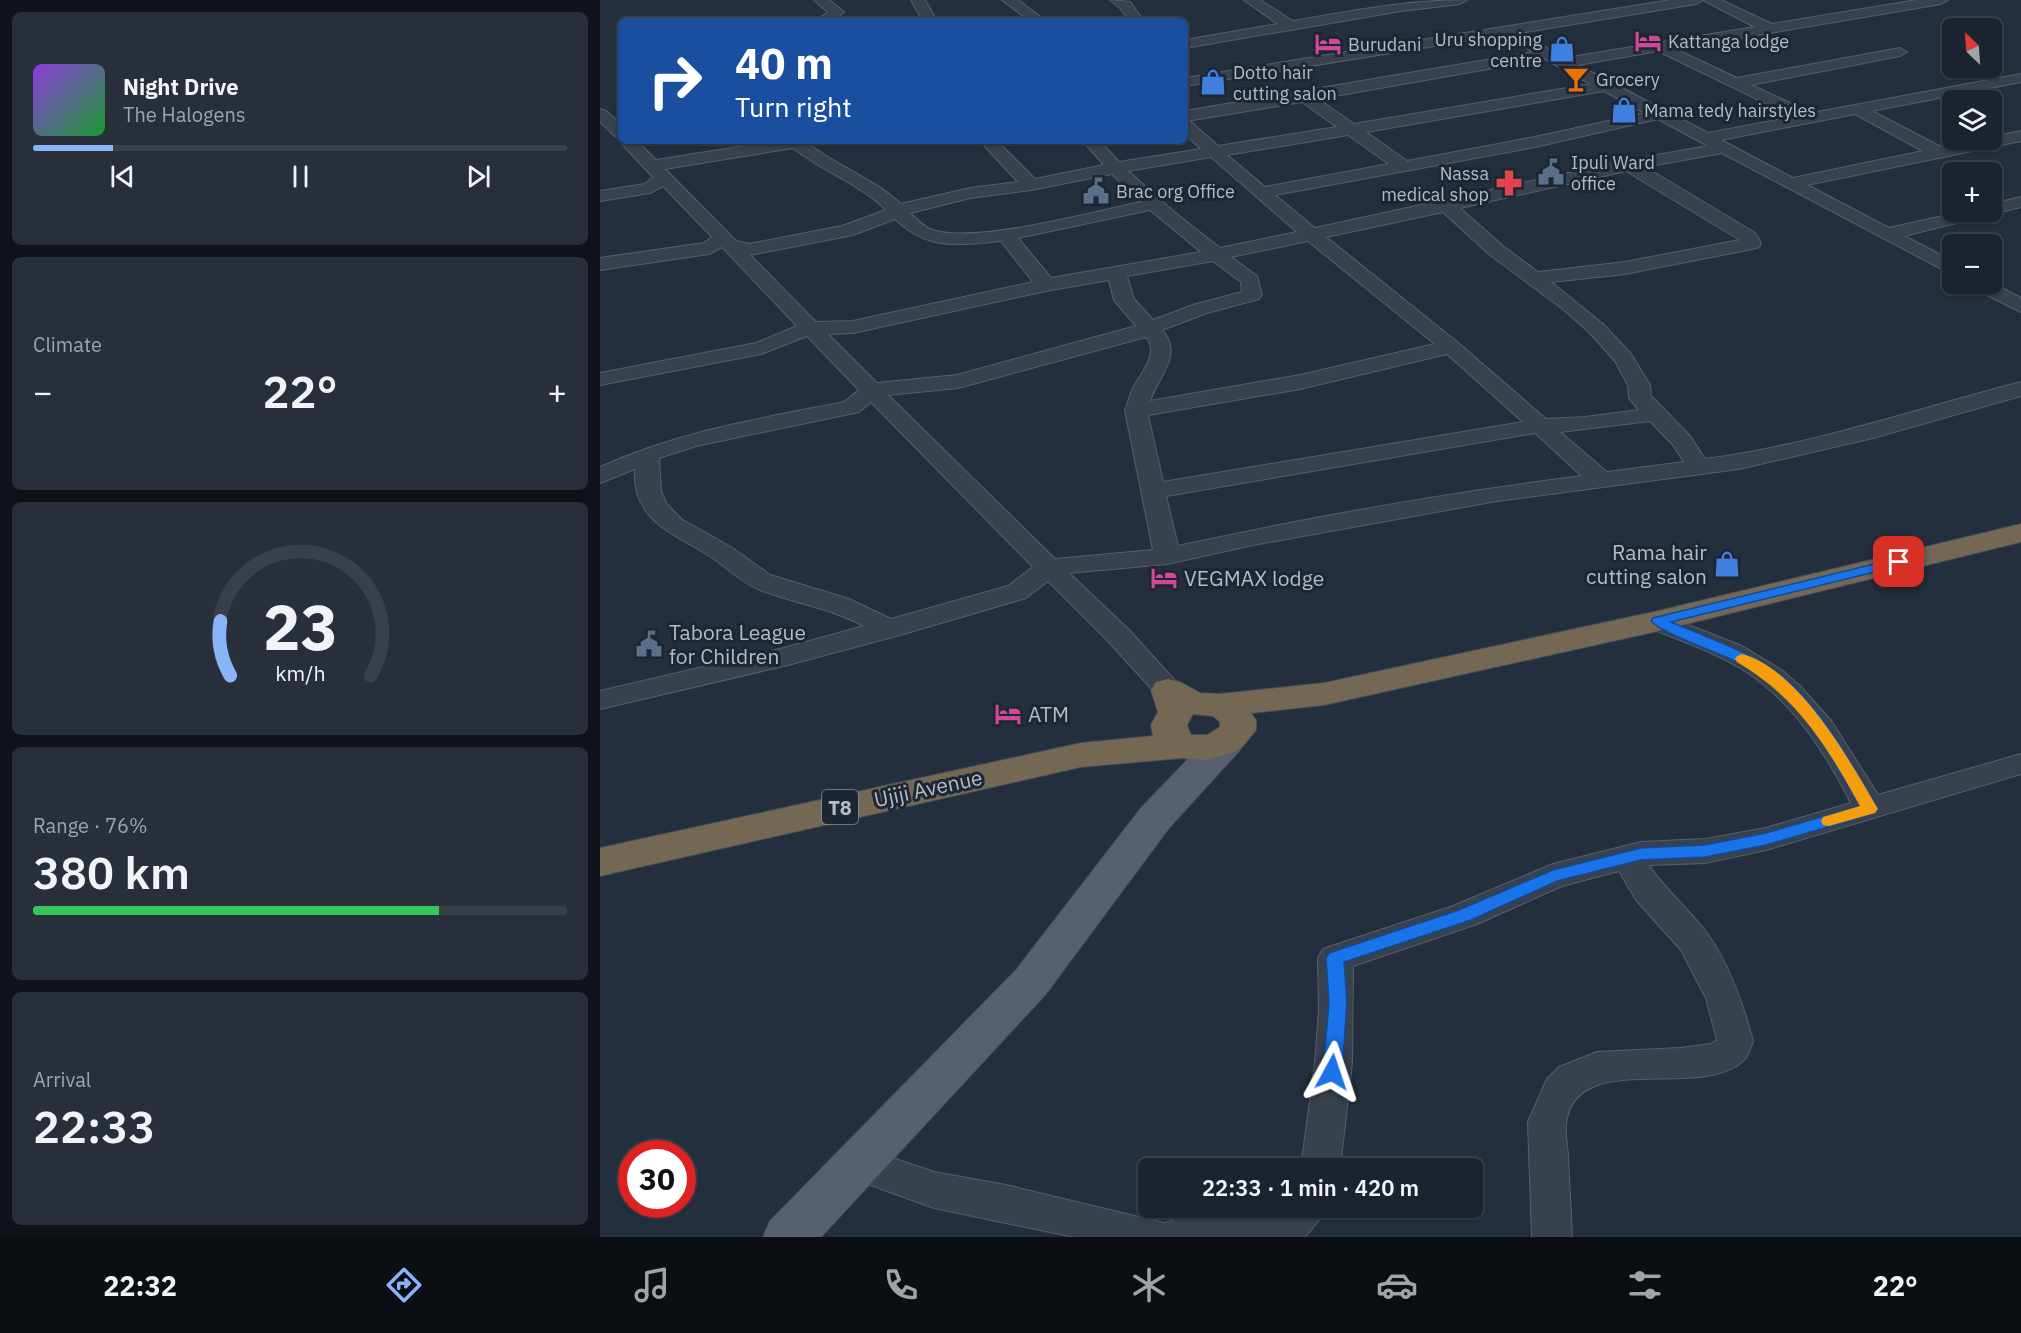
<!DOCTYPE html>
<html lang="en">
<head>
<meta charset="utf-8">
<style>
	:root { --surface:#1b232e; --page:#282f3a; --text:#f1f3f6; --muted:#a0a4aa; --line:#39404a; --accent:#8ab4f8 }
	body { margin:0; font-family:"IBM Plex Sans",sans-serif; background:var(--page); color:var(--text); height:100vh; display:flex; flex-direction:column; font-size:22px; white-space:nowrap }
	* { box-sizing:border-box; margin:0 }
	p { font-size:20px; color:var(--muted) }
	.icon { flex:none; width:33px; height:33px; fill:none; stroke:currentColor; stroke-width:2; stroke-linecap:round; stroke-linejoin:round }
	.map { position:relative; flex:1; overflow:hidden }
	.drawer { display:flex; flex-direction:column; gap:12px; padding:12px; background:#0f1319; width:600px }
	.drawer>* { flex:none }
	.banner { position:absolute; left:18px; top:18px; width:570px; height:126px; border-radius:9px; box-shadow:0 2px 4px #0004,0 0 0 2px var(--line); background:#1a4fa0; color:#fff; overflow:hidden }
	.needle { width:39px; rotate:335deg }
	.buttons { position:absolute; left:1342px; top:18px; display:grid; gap:12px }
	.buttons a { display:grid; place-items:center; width:60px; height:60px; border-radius:9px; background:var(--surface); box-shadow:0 2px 4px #0004,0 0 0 2px var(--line); font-size:30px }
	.speed { position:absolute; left:18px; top:1140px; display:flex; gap:12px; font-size:30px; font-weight:700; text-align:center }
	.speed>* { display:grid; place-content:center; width:78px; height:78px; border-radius:50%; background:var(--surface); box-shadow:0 2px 4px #0004,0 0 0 2px var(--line); line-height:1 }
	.speed .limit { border:9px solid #d22; background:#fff; color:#111 }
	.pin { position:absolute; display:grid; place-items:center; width:51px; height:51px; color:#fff; margin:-26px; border-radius:12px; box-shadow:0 3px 9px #0006 }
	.me { position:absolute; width:66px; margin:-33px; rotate:5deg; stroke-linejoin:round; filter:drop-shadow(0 0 4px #0008) }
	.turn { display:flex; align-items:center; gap:21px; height:126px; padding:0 18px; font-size:27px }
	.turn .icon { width:78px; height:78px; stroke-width:2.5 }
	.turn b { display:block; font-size:42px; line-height:51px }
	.big { font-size:45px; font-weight:600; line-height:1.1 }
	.drawer .tile { flex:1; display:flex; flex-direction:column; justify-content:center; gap:9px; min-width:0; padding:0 21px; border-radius:9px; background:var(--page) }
	.drawer .dial { align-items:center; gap:0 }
	.dial svg { height:156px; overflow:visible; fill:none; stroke:var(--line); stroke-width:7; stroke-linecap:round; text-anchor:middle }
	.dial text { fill:var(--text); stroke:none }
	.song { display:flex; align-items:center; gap:18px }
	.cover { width:72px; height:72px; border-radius:9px; background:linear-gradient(135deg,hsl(270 70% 55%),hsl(130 70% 35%)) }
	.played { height:6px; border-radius:3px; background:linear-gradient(90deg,var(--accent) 15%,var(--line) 15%) }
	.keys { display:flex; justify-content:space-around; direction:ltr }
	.heat { display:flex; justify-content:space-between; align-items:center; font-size:33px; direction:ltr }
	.charge { height:9px; border-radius:4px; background:linear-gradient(90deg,#34c759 76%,var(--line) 0) }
	.trip { position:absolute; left:538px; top:1158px; width:345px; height:60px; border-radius:9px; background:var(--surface); box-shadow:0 2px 4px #0004,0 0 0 2px var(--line); font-weight:600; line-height:60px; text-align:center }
	.tab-bar { display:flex; height:96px; justify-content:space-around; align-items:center; background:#0b0e12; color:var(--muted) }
	.tab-bar .icon { width:42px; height:42px }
	.tab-bar .on { color:var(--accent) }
	.tab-bar b { font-size:27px; color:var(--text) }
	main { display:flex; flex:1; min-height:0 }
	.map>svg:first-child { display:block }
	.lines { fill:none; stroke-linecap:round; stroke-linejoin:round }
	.minor-casing { stroke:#565f6c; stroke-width:2 }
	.major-casing { stroke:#414a57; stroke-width:2 }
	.highway-casing { stroke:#434c59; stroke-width:2 }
	.minor { fill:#38414e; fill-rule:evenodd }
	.major { fill:#56606e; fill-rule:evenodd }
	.highway { fill:#746855; fill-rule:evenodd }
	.route { fill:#1a73e8; stroke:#114b97; stroke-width:1.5 }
	.slow { fill:#f59e0b }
	.labels { text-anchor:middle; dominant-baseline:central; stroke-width:6; stroke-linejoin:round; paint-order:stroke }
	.far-poi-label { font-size:18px; fill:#b4bcc9; stroke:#1d2633; text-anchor:start }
	.shield { fill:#1d2633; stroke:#878f9c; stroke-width:1.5 }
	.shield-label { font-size:20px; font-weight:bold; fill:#b4bcc9 }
	.poi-label { font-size:21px; fill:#b4bcc9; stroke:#1d2633; text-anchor:start }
	.street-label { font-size:21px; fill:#b4bcc9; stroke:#1d2633 }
</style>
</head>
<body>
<main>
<section class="drawer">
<div class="tile">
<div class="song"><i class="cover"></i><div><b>Night Drive</b><p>The Halogens</p></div></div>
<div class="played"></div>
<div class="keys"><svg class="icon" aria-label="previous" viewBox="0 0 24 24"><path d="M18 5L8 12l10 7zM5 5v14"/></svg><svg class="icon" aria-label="pause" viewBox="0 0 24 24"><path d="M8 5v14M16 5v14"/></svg><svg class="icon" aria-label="next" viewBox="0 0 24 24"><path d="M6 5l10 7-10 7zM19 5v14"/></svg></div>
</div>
<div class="tile"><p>Climate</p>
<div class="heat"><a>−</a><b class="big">22°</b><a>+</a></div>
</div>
<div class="tile dial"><svg viewBox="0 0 100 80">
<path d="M14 69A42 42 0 1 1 86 69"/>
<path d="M14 69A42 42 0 0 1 9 41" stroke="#8ab4f8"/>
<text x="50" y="56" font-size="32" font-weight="700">23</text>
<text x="50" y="72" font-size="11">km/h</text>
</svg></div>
<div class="tile"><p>Range · 76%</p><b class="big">380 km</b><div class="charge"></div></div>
<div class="tile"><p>Arrival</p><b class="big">22:33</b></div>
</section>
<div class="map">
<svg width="1421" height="1237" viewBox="0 0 1421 1237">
	<rect width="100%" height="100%" fill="#242f3e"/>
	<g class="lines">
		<g class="minor-casing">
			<g id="minor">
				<path d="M214 0H229L244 12 232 21H216L228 12Z"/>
				<path d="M311 0H325L337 21H323Z"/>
				<path d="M402 0H418L446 21H430Z"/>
				<path d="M510 0 530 2 544 21H530L520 8Z"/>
				<path d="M644 0H660L693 21C751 11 808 0 867 0L860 4 801 11 585 48V40L678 24Z"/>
				<path d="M1071 0H1103L1096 4 919 33 965 58 1155 27 1103 0H1121L1172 24 1317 0H1348L1341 4 1075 49 1137 78 1300 48 1307 52 1300 56 1151 85 1212 113 1421 74V82L1272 111 1341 147 1380 140H1392V137L1421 131V141L1207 185 1289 228 1361 212H1392V204L1421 197V207L1304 236 1353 261V275L1122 153 1045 167 1155 233 1161 243 1159 247 1152 249 1025 274 951 282 1004 325 1031 354 1050 385 1051 396 1090 436 1105 459C1213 445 1316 409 1421 382V396L1273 438 1139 469 897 501 653 545 567 564 469 573 529 630 578 684 582 690 578 696 568 699 558 696 509 642 448 581 426 598 300 635 188 665 0 709V691L184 648 264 626C228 607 196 604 160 590 142 583 130 570 114 559 78 534 31 523 35 469L0 483V467C80 431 158 419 244 402L259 390 207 336 161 354 0 385V373L156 343 197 326 122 247 109 254 0 270V258L104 243 112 237 63 186 50 193 0 201V191L45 184 53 177 22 144 20 141 21 139 37 141 56 160 177 141H215L210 145C239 167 274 179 301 204L370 188 418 182 380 141H397L435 179 504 165 483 141H500L519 162 601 149 585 134V111L933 52 903 35 585 86V78ZM1058 51 1194 117 1108 133 978 65ZM945 59 991 84 754 124 718 99ZM1004 91 1045 113 935 137 807 161 766 132ZM702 102 737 127 618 146 591 122 586 121ZM1255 114 1323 151 1193 178 1121 140ZM1058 119 1108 146 1029 160 715 228 675 195 935 147ZM748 135 789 164 665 187 627 155ZM193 148C222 171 260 184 286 210L242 226 149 244 136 241 65 169ZM611 157 697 232 620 248 573 211 528 171ZM1026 171 1140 240 1025 262 938 272 904 247 860 208ZM512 174 541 202C493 212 375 244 332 230 324 227 316 219 310 213L370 198 431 190ZM550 210 601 252 451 278 418 238ZM843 212 890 255 963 309 990 333 1015 361 1028 385 1029 398 1039 410 985 417 946 419 857 342 726 237ZM295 219C329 251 358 245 401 241L433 282 253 321 216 322 150 255 253 235ZM708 241 835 344 700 375 550 401C558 377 584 354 562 330L607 313 659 299 662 295 657 276 631 257ZM613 261 641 282 642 292 593 305 553 320 534 299 527 276ZM509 280 514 300 536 326 357 375 277 383 228 334 253 333 446 291ZM546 337C560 353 541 373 533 388 530 395 528 403 525 410L553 550 455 559 288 395 358 388ZM847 354 923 422 563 482 548 415 700 389ZM271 402 433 567 408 586 291 619 249 599 170 575 131 547 81 519 66 503 61 491 59 458 96 446 259 412ZM1050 421 1073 445 1084 462 1007 472 960 432ZM935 433 982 476C846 493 711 517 578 546L566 496Z"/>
				<path d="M0 109 6 111 21 124V138L15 136 0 122Z"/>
				<path d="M1392 283 1421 298V312L1373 288 1370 284Z"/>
				<path d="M1058 613 1142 646 1183 671 1201 687 1232 722 1278 795 1421 754V774L1166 850 1105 863 1049 865C1065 890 1088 908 1106 932 1129 963 1143 1004 1153 1041 1151 1047 1148 1057 1143 1061 1099 1101 976 1048 966 1123 965 1132 967 1145 968 1155 969 1182 971 1210 972 1237H932L928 1122 947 1079 959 1067 997 1052 1080 1048 1110 1044 1117 1040 1106 998 1081 950 1036 900 1019 871 962 886 877 924 753 966 752 1063 740 1168H701L715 1063 719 1011 718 958 723 949 853 906 953 864 1041 842 1105 839 1166 828 1251 803C1225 752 1194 703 1145 671 1116 652 1080 641 1048 627L1044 621 1048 615Z"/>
				<path d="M257 1146 334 1172 406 1185 564 1223 610 1211 632 1208 643 1209 670 1219 679 1208H724L718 1221 705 1237H474L334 1208 243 1175 237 1163 243 1151Z"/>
			</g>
		</g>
		<g class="major-casing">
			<path id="major" d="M627 729 640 732 645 741 640 750 569 828 446 994 221 1237H163L170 1221 416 970 541 808 614 732Z"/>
		</g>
		<g class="highway-casing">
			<path id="highway" d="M1421 524V542L1058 631 724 705 651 713 656 720V730L643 746 632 753 604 760 582 758 481 767 0 876V848L481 743 553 736 551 725 558 712 551 690 556 682 568 679 580 682 600 693 619 694 724 683 1058 611ZM593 714 613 716 620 722V727L607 735H591L587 725Z"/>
		</g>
		<use href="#minor" class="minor"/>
		<use href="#major" class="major"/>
		<use href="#highway" class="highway"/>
	</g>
	<path class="route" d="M1299 558 1303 559 1305 562 1303 565 1071 622C1099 634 1129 645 1156 659 1214 690 1246 755 1278 809L1275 813 1166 845 1105 857 1041 860 957 881 871 920 744 962 747 1002 742 1072 739 1078 732 1080 726 1078 723 1072 729 1002 726 958 729 953 859 910 953 870 1041 848 1105 845 1166 833 1260 806C1230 755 1200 695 1146 666 1126 655 1062 634 1051 621L1053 618Z"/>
	<path class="slow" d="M1142 654C1199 669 1250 761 1278 809L1275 813 1229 826 1223 825 1221 821 1223 817 1260 806C1226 745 1199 699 1137 662L1135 659 1137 656Z"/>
	<defs>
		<g id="hotel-bare" transform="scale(2.07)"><path d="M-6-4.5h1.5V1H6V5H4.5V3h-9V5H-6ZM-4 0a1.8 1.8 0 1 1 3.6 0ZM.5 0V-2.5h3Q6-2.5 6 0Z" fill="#d1479c" stroke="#1d2633" stroke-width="2.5" paint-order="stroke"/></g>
		<g id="shop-bare" transform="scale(2.07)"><path d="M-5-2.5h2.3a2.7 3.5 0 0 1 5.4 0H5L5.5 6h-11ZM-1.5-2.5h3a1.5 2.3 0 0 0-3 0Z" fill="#3f7fe0" stroke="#1d2633" stroke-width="2.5" paint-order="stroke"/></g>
		<g id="bar-bare" transform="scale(2.07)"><path d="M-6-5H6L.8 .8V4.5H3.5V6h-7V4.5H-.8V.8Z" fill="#e8710a" stroke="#1d2633" stroke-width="2.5" paint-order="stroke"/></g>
		<g id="civic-bare" transform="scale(2.07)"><path d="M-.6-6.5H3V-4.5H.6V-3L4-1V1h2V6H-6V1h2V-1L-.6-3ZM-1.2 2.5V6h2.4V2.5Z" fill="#5c6f8a" stroke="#1d2633" stroke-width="2.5" paint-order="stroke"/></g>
		<g id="pharmacy-bare" transform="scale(2.07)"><path d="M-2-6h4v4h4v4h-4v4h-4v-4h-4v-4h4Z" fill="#e0444e" stroke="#1d2633" stroke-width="2.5" paint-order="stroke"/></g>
	</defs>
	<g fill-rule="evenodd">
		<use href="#hotel-bare" x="1048" y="41"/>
		<use href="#hotel-bare" x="728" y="44"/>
		<use href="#shop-bare" x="962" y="49"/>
		<use href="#bar-bare" x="976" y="79"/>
		<use href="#shop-bare" x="613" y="82"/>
		<use href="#shop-bare" x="1024" y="110"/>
		<use href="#civic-bare" x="951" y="172"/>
		<use href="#pharmacy-bare" x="909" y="183"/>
		<use href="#civic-bare" x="496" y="191"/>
		<use href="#shop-bare" x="1127" y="564"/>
		<use href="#hotel-bare" x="564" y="578"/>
		<use href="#civic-bare" x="49" y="644"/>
		<use href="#hotel-bare" x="408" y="714"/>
	</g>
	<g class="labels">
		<g class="far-poi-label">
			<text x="942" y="39" text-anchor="end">Uru shopping<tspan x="942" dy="21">centre</tspan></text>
			<text x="1068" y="41">Kattanga lodge</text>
			<text x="748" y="44">Burudani</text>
			<text x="633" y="72">Dotto hair<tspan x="633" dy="21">cutting salon</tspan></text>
			<text x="996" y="79">Grocery</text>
			<text x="1044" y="110">Mama tedy hairstyles</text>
			<text x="971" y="162">Ipuli Ward<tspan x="971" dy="21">office</tspan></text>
			<text x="889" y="173" text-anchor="end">Nassa<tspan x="889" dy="21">medical shop</tspan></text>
			<text x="516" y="191">Brac org Office</text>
		</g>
		<rect class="shield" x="222" y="790" width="36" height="34" rx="4.5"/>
		<g class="shield-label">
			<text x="240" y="807">T8</text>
		</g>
		<g class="poi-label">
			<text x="1107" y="552" text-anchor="end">Rama hair<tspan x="1107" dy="24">cutting salon</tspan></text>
			<text x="584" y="578">VEGMAX lodge</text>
			<text x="69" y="632">Tabora League<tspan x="69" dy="24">for Children</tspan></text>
			<text x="428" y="714">ATM</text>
		</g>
		<g class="street-label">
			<text transform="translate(328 788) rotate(-12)">Ujiji Avenue</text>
		</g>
	</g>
</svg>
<div class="buttons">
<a><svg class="needle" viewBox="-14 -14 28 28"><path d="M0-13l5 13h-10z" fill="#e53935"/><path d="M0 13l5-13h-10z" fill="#a0a4aa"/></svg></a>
<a><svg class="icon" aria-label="layers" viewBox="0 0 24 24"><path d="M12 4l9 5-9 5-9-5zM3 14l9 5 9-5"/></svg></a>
<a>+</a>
<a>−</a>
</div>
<div class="speed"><div class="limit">30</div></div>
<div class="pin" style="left:1299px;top:562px;background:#d93025"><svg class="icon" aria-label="arrive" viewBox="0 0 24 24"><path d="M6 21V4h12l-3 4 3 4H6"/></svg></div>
<svg class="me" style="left:732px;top:1072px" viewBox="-20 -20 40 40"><path d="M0-17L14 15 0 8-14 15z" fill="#1a73e8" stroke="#fff" stroke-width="4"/></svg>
<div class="trip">22:33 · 1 min · 420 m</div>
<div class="banner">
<div class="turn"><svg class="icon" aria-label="right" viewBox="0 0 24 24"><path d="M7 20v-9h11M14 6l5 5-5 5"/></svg><div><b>40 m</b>Turn right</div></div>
</div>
</div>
</main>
<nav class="tab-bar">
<b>22:32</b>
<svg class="icon on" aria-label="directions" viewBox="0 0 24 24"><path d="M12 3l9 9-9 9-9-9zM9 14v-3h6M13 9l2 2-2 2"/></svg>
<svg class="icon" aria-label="music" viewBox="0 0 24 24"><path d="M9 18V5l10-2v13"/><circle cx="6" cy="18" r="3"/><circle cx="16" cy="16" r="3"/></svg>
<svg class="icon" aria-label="phone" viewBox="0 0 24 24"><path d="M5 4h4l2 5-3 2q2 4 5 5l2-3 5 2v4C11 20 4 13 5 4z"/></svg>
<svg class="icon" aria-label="climate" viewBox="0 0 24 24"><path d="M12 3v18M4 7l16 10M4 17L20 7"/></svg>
<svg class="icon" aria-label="car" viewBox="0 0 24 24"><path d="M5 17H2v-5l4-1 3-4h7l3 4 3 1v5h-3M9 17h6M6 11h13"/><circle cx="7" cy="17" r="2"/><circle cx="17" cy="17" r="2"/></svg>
<svg class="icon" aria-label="filters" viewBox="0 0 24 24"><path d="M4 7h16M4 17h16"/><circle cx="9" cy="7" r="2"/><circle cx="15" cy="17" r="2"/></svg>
<b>22°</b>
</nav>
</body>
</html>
